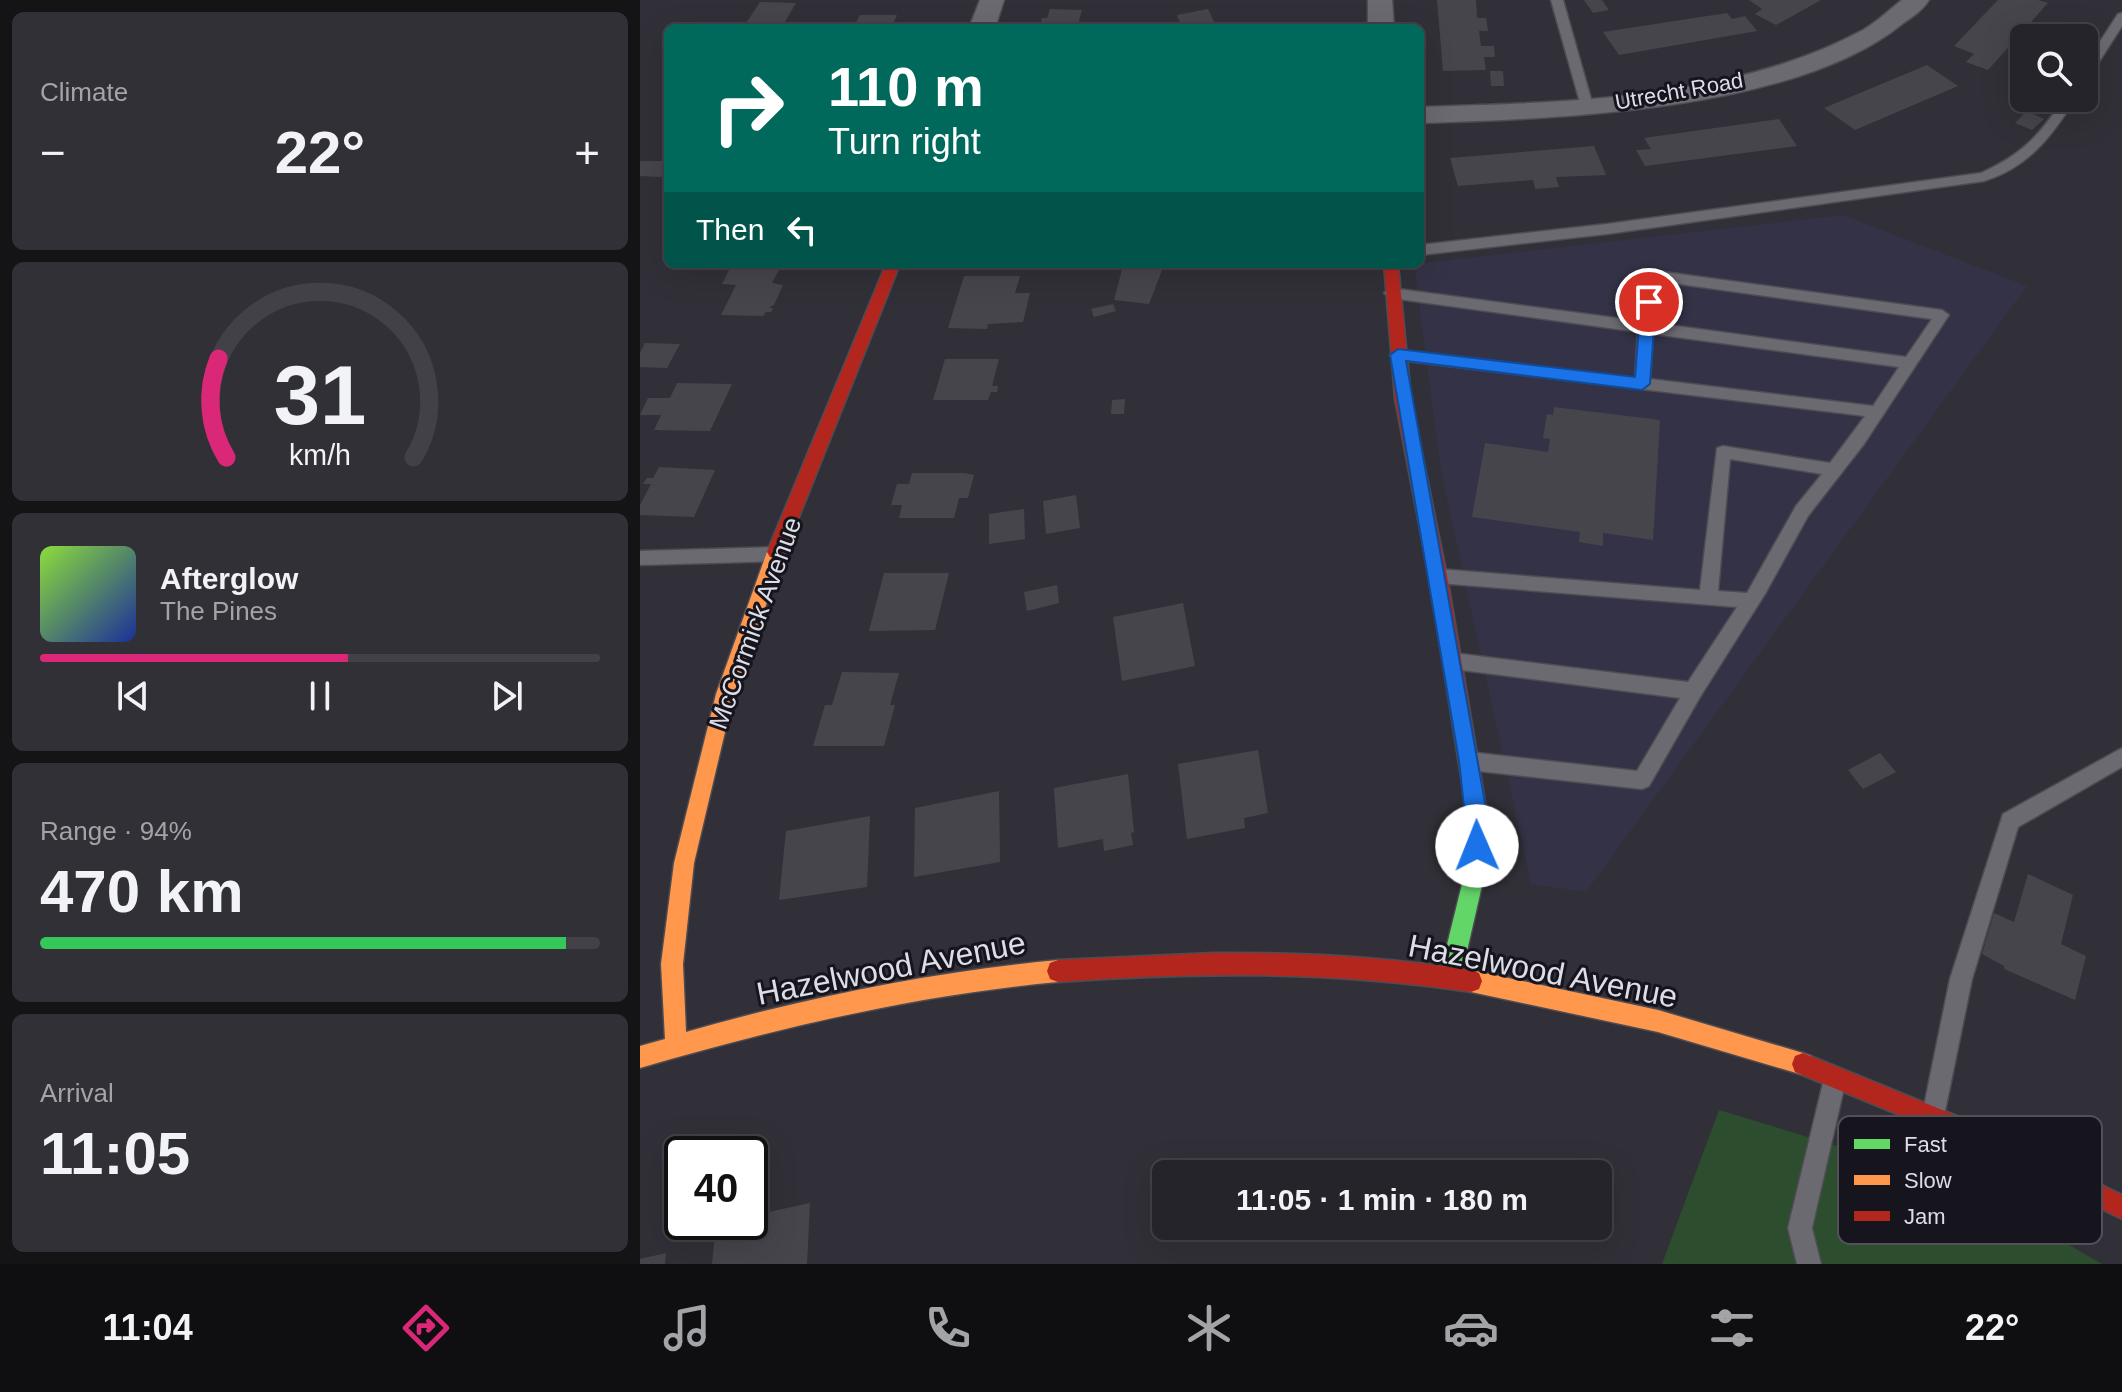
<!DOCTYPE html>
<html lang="en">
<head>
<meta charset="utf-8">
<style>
	:root { --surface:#25242a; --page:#313036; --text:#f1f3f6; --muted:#a3a4a8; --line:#424147; --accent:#db2777 }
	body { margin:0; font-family:Helvetica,sans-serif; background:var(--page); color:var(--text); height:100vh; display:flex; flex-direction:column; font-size:30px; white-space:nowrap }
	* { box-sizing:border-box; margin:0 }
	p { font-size:26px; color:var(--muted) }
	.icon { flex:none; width:44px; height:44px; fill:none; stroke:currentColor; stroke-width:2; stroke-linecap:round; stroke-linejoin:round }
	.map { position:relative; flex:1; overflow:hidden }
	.sheet { display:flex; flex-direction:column; gap:12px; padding:12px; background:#141417; width:640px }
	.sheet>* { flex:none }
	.top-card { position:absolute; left:24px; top:24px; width:760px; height:244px; border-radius:12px; box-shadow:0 8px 32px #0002,0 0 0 2px var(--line); background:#00695c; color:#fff; overflow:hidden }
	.tools { position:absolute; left:1370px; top:24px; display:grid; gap:16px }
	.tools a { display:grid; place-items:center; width:88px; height:88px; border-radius:12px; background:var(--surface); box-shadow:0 8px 32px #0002,0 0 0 2px var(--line); font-size:40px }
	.speed { position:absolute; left:24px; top:1136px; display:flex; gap:16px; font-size:40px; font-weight:700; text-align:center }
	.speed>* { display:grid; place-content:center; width:104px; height:104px; border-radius:50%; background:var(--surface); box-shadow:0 8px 32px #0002,0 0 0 2px var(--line); line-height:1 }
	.speed .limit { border:4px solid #111; border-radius:12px; background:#fff; color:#111 }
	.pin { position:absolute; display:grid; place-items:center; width:68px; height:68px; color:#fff; margin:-34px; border:4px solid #fff; border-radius:50%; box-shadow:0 2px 8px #0007 }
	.me { position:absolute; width:88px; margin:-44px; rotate:359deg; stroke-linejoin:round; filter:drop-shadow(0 0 6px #0008) }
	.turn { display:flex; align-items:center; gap:28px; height:168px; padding:0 32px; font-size:36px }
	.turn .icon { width:104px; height:104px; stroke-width:2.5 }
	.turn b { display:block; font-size:56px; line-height:68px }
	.then { display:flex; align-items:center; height:76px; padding:0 32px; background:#0003; gap:16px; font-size:30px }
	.big { font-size:60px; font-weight:700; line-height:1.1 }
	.sheet .widget { flex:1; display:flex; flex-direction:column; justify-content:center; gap:12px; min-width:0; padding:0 28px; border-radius:12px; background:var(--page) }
	.sheet .dial { align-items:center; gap:0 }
	.dial svg { height:208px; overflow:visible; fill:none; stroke:var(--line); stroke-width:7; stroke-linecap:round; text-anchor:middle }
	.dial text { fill:var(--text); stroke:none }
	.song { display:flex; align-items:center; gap:24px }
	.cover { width:96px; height:96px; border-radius:12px; background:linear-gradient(135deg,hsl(90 70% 55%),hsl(230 70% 35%)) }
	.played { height:8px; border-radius:4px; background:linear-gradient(90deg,var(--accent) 55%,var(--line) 55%) }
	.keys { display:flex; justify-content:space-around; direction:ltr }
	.heat { display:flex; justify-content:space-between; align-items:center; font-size:44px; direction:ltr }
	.charge { height:12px; border-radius:6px; background:linear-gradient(90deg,#34c759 94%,var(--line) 0) }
	.trip { position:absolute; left:512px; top:1160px; width:460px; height:80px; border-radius:12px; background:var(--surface); box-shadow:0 8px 32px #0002,0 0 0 2px var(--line); font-weight:700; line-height:80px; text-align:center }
	.tabs { display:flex; height:128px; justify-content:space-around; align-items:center; background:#0f0e11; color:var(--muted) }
	.tabs .icon { width:56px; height:56px }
	.tabs .current { color:var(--accent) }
	.tabs b { font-size:36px; color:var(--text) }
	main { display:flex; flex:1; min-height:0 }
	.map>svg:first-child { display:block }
	.built { fill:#343246 }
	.green { fill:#2d4e2e }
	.building { fill:#47454c }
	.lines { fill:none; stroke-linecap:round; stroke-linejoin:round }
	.lane-casing { stroke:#4d4c53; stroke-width:3 }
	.street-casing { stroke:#4d4c53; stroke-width:3 }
	.fast-casing { stroke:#4d4c53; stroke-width:3 }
	.slow-casing { stroke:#4d4c53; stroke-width:3 }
	.jam-casing { stroke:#4d4c53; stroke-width:3 }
	.lane { fill:#6b6a71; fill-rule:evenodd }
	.street { fill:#6b6a71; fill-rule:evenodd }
	.fast { fill:#63d668; fill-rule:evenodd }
	.slow { fill:#ff974d; fill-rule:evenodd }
	.jam { fill:#b3261e; fill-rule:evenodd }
	.route { fill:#1a73e8; stroke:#114b97; stroke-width:2 }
	.labels { text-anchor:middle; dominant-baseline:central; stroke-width:6; stroke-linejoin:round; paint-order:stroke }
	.far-street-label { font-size:22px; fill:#dddde7; stroke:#16151d }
	.street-label { font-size:26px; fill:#dddde7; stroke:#16151d }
	.near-street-label { font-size:32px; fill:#dddde7; stroke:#16151d }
	.key { fill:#16151d; stroke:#52515a; stroke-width:2 }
	.key-label { font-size:22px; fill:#dddde7 }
</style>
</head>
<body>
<main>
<section class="sheet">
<div class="widget"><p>Climate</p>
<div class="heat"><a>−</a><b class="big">22°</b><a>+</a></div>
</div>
<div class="widget dial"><svg viewBox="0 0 100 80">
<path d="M14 69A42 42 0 1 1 86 69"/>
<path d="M14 69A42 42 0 0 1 11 31" stroke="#db2777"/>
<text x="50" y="56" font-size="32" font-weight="700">31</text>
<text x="50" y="72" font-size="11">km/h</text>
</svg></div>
<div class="widget">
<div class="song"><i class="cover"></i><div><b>Afterglow</b><p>The Pines</p></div></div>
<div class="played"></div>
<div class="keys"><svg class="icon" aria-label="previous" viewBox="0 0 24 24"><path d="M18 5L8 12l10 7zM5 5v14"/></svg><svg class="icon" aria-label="pause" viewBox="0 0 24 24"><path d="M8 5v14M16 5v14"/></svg><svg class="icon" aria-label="next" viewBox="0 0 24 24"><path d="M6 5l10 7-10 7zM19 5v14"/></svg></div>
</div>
<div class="widget"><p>Range · 94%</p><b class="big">470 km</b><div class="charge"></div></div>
<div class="widget"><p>Arrival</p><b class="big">11:05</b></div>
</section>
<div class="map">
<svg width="1482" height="1264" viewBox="0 0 1482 1264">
	<rect width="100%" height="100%" fill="#313038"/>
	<path class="built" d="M1203 215 1387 286 946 892 891 884 801 471 774 264Z"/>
	<path class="green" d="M1079 1110 1217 1152 1431 1246 1462 1264H1022Z"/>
	<g class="building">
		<path d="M797 0H836L837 18H846L848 31H839L841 46H854L855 57H844L846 70 803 71Z"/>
		<path d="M944 0H962L969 10 953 13Z"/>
		<path d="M1109 0H1181L1136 25 1115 14 1122 9Z"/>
		<path d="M1358 0H1398L1408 3 1348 70 1326 62 1334 54 1314 46Z"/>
		<path d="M120 2 156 3 143 25 103 28Z"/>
		<path d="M410 9 442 10 437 28H405L407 23H401L402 18H407Z"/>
		<path d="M568 9 577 28H542L537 15Z"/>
		<path d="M1087 13 1092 19 1105 16 1117 31 979 55 963 32Z"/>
		<path d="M220 15H257L251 28H213Z"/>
		<path d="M1287 65 1318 86 1215 130 1184 108Z"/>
		<path d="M850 71H863L864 86H851Z"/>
		<path d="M1387 111 1404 119 1392 130 1375 123Z"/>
		<path d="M1139 119 1157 146 1005 166 996 150 1011 149 1004 138Z"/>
		<path d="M954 146 966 175 916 177 919 187 895 189 893 180 818 186 810 158Z"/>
		<path d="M0 161H28V165L21 177 0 176Z"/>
		<path d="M92 264H142L132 283 143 285 134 305 128 308H133L131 312H126L123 316 81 315 96 285 82 284Z"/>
		<path d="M483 266 522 270 509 304 474 300Z"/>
		<path d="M324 276H380L375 293H390L383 322 348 324 347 329 308 328Z"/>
		<path d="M473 304 476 311 454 317 451 309Z"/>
		<path d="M5 343 40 344 27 368 0 367V353Z"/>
		<path d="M305 359H359L352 386H358L357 392H351L348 400H293Z"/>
		<path d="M37 383 92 384 70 431 14 430 21 415H0L8 398H30Z"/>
		<path d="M485 399 484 414H471L472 400Z"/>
		<path d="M914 407 1020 420 1013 540 963 533V546L939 542 940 532 832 517 845 443 908 452 910 439 903 438 907 414 913 415Z"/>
		<path d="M19 467 75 470 54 517 0 515V505L11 484H3L7 478H13Z"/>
		<path d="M272 473H324L334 475 328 498H319L314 518H259L262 505H251L257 484H269Z"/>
		<path d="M436 495 440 528 406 534 403 501Z"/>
		<path d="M384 509 385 539 349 544V514Z"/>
		<path d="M244 573H309L295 630 229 631Z"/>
		<path d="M417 585 419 603 387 611 384 592Z"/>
		<path d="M543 603 555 666 482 681 473 617Z"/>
		<path d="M202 672 259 673 250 705H255L244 746H173L185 705H192Z"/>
		<path d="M618 750 628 813 604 818 605 828 547 839 538 764Z"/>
		<path d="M1240 753 1256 772 1223 789 1208 770Z"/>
		<path d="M488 774 494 832 491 833 493 845 464 851 463 839 418 848 414 788Z"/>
		<path d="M359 791 360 862 274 877 275 808Z"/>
		<path d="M230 816 227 887 139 900 146 831Z"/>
		<path d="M1388 874 1433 895 1421 944 1446 956 1435 1000 1364 969V966L1342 954 1354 913 1374 922Z"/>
		<path d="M170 1203 167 1264H72L76 1224 110 1222V1216Z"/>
		<path d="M26 1253 25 1264H0V1259Z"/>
	</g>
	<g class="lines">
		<g class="lane-casing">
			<g id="lane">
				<path d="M911 0H923L953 106 952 109 941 106Z"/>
				<path d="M1482 13V26L1448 79 1444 80V66L1478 14Z"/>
				<path d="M1424 98H1436C1412 136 1389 167 1344 181L967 234 780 255V245L967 224 1341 173C1383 154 1399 136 1424 98Z"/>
				<path d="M1010 270 1302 310 1309 315 1224 444 1168 516 1125 594 1060 697 1009 786 1002 789 829 770 822 767 819 761 822 755 829 752 997 771 1040 698 813 669 807 667 804 661 807 655 813 653 1048 682 1097 607 798 583 792 581 789 576 792 571 798 569 1060 590 1077 448 1083 446 1190 463 1225 416 758 360 750 355 758 350 995 378 998 332 751 298 744 293 751 288 999 321 1003 275ZM1017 281 1292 319 1266 357 1014 323ZM1013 334 1259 367 1233 406 1010 379ZM1090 459 1182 474 1156 506 1107 593 1078 591Z"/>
				<path d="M138 547 147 554 138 561 0 565V551Z"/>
				<path d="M1482 748V767L1378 827 1332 979 1305 1111 1302 1119 1294 1122 1286 1119 1283 1111 1310 979 1363 814Z"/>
				<path d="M1195 1068 1203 1071 1206 1079 1172 1228 1181 1264H1157L1148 1228 1184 1079 1187 1071Z"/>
			</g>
		</g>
		<g class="street-casing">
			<g id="street">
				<path d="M340 0H364L355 28H329Z"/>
				<path d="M728 0H752L754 28H728Z"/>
				<path d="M1262 0H1289C1283 10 1272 17 1262 24 1156 111 915 119 780 123V107C927 102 1090 101 1223 30 1237 22 1249 10 1262 0Z"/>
			</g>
		</g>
		<g class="fast-casing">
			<path id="fast" d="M836 858 843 861 846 868 821 977 818 985 810 988 802 985 799 977 826 868 829 861Z"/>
		</g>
		<g class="slow-casing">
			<g id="slow">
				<path d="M136 545 145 552 94 694 54 863 43 964 46 1032C168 997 292 972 418 960L426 963 429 971 426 979 418 982C275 995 138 1028 0 1068V1046L25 1039 21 964 34 863 76 694 127 552Z"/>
				<path d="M831 970 1018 1010 1163 1053 1171 1056 1174 1064 1171 1072 1163 1075 1018 1032 831 992 823 989 820 981 823 973Z"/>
			</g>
		</g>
		<g class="jam-casing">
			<g id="jam">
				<path d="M246 264H260L145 552 136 559 130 557 127 552Z"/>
				<path d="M744 264H758L771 399 807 576 847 814 846 868 843 875 836 878 829 875 826 868 827 814 789 576 755 399Z"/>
				<path d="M573 953C660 952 745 957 831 970L839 973 842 981 839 989 831 992C693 971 557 972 418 982L410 979 407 971 410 963 418 960Z"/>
				<path d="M1163 1053 1334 1123 1482 1195V1219L1318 1139 1155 1072 1152 1064 1155 1056Z"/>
			</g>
		</g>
		<use href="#lane" class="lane"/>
		<use href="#street" class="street"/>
		<use href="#fast" class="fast"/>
		<use href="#slow" class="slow"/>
		<use href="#jam" class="jam"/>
	</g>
	<path class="route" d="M1009 296 1016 302 1010 384 1002 390 766 361 847 814 844 853 837 856 829 853 819 761 750 355 758 349 995 377 1001 302Z"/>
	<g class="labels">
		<g class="far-street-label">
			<text transform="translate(1039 91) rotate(-10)">Utrecht Road</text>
		</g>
		<g class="street-label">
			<text transform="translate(115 623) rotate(-70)">McCormick Avenue</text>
		</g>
		<g class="near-street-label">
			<text transform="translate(251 968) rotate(-11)">Hazelwood Avenue</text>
			<text transform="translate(903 971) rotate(11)">Hazelwood Avenue</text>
		</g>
	</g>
	<rect x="1198" y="1116" width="264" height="128" rx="12" class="key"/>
	<rect x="1214" y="1139" width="36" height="10" fill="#63d668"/>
	<rect x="1214" y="1175" width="36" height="10" fill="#ff974d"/>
	<rect x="1214" y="1211" width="36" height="10" fill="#b3261e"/>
	<g class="key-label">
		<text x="1264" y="1152">Fast</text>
		<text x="1264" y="1188">Slow</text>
		<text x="1264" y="1224">Jam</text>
	</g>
</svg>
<div class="tools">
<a><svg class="icon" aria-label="search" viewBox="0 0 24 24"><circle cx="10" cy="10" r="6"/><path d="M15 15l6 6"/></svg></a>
</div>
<div class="speed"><div class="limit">40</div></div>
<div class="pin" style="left:1009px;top:302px;background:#d93025"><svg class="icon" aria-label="arrive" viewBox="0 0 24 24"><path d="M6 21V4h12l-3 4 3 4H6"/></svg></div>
<svg class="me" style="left:837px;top:846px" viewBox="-20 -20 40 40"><circle r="19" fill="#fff"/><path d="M0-13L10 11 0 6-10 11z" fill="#1a73e8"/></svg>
<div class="trip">11:05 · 1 min · 180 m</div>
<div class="top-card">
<div class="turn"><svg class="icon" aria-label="right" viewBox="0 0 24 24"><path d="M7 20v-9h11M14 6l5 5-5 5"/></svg><div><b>110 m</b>Turn right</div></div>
<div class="then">Then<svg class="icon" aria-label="left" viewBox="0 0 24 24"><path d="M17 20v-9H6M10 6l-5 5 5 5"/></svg></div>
</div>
</div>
</main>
<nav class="tabs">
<b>11:04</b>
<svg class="icon current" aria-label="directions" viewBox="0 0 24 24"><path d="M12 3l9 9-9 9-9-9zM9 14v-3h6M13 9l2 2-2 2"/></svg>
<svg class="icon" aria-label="music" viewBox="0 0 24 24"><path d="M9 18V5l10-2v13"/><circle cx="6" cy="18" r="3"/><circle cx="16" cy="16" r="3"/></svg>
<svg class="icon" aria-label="phone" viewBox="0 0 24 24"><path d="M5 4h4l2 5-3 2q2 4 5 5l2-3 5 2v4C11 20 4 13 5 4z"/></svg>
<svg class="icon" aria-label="climate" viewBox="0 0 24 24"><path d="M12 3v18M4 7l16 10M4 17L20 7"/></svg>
<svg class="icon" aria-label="car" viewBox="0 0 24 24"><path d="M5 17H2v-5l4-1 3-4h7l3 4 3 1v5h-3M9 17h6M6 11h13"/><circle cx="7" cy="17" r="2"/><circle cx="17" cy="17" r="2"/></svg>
<svg class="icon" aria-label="filters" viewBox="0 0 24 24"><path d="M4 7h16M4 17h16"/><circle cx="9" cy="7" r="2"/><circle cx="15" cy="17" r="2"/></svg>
<b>22°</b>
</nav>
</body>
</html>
